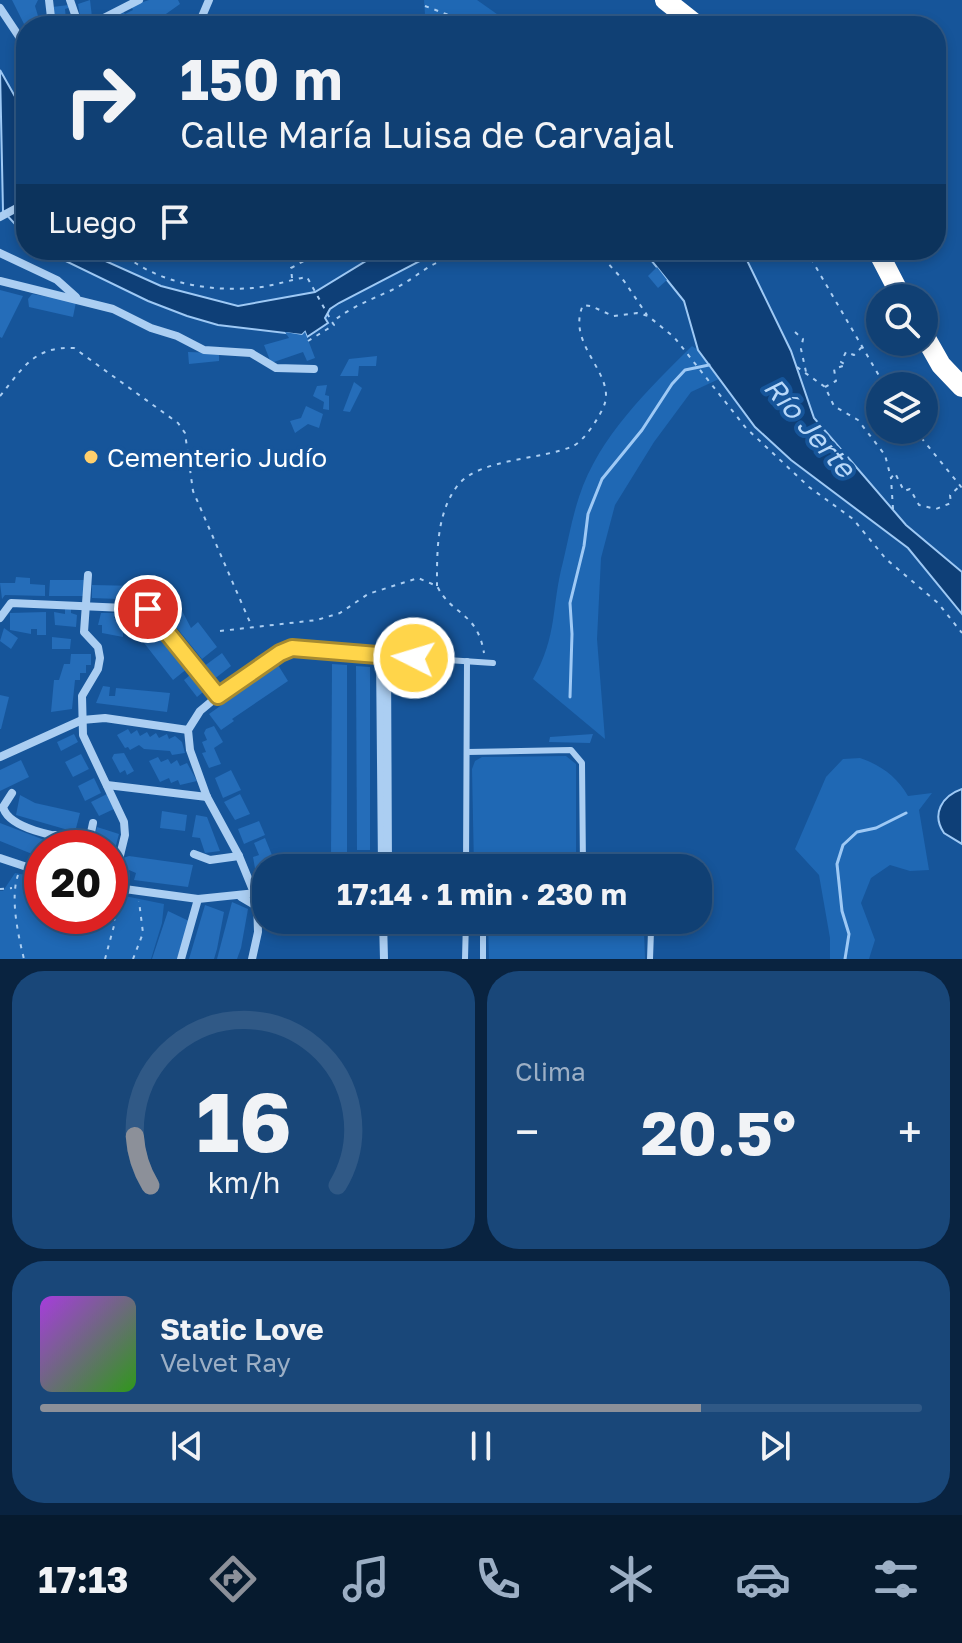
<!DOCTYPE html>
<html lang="es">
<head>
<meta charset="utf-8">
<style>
	:root { --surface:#104074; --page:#194779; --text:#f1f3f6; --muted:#9cafc5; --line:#305986; --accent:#8c9099 }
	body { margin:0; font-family:"Golos Text",sans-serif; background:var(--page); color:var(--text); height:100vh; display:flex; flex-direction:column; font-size:30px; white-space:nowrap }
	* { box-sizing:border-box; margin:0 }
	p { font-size:26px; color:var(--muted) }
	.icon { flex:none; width:44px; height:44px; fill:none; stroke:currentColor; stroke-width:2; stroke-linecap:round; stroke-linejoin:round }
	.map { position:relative; height:959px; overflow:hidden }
	.sheet { display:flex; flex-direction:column; gap:12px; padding:12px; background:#092340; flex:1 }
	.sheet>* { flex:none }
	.top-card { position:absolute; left:16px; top:16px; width:930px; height:244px; border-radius:32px; box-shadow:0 4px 12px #0003,0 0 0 2px var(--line); background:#104074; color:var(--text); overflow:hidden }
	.fabs { position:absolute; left:866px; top:284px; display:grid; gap:16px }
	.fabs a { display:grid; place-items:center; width:72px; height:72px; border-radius:50%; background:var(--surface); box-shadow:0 4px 12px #0003,0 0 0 2px var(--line); font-size:40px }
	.speed { position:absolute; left:24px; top:830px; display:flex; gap:16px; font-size:40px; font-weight:700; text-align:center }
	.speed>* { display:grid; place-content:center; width:104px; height:104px; border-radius:50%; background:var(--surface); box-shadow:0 4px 12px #0003,0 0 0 2px var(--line); line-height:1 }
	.speed .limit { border:12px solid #d22; background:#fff; color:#111 }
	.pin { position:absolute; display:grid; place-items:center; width:68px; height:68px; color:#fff; margin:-34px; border:4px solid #fff; border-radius:50%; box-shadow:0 2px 8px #0007 }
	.me { position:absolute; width:88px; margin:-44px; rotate:275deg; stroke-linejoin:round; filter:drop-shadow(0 0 6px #0008) }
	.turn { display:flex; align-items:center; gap:28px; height:168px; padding:0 32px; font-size:36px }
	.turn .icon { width:104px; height:104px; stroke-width:2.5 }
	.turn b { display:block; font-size:56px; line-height:68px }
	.then { display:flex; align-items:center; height:76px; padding:0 32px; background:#0003; gap:16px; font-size:30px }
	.big { font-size:60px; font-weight:700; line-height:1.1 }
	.sheet .widget { flex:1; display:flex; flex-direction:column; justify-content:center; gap:12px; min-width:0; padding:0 28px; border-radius:32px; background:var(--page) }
	.sheet .dial { align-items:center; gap:0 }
	.dial svg { height:208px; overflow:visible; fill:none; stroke:var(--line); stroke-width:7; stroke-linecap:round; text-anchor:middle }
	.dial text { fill:var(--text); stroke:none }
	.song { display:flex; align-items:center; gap:24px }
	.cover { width:96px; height:96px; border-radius:12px; background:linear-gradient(135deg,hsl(280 70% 55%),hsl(110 70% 35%)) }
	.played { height:8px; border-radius:4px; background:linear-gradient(90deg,var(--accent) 75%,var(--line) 75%) }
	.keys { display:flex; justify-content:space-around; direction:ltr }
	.heat { display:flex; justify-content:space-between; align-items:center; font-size:44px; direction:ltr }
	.sheet .tiles { flex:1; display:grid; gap:12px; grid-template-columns:1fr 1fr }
	.widget:last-child { grid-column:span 2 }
	.trip { position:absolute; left:252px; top:854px; width:460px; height:80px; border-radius:32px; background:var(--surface); box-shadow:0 4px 12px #0003,0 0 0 2px var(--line); font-weight:700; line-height:80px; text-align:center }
	.tabs { display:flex; height:128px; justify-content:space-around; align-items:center; background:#061a2e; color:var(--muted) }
	.tabs .icon { width:56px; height:56px }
	.tabs .active { color:var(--accent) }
	.tabs b { font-size:36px; color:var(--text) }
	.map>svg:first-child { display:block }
	.green { fill:#1f68b4 }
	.water { fill:#0e3f77; stroke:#9ec9f5; stroke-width:2 }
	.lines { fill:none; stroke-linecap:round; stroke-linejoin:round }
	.stream { stroke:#9ec9f5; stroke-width:3 }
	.building { fill:#256db9 }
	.path { stroke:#abcef2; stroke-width:2; stroke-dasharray:4 6; stroke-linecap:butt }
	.lane { stroke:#abcef2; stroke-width:6 }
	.street { stroke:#abcef2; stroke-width:8 }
	.highway { stroke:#fff; stroke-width:20 }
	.route-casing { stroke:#a68a30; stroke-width:20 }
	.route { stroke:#ffd54a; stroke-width:14 }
	.poi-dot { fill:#ffcf6c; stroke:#16559a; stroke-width:3 }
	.labels { text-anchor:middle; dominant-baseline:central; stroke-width:8; stroke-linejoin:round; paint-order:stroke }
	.poi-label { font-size:26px; fill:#fff; stroke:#16559a; text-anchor:start }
	.water-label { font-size:28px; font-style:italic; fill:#b8d8f9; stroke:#16559a }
</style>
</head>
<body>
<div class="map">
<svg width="962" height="959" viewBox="0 0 962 959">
	<rect width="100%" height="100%" fill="#16559a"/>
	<g class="green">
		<path d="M424 0H477L514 26H447L425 15Z"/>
		<path d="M692 346 698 350 719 379 691 392 654 442 615 505 601 558 597 639 605 739 533 679C558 635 551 607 563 562 568 541 572 518 579 497 599 436 648 390 692 346Z"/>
		<path d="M566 756 576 764V868H474L472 769 475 761 482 757Z"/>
		<path d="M860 758C881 765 897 777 908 796L932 793 919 810 929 870 910 871 890 865 871 878 861 903 875 940 869 959H830V938L819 875 795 849 826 777 843 759Z"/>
		<path d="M15 873 42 878V916H110V893L164 904 162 923 151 959H0V891H3Z"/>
		<path d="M488 920H562L578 928 641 927 644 931 645 959H489Z"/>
	</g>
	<g class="water">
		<path d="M0 70 26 116V236L3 211Z"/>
		<path d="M43 250H81L161 286 238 306 315 292 384 250H441L339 303 330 309 325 318 328 323 307 337 305 332 302 335 218 325 187 316 148 301Z"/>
		<path d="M643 250H742L791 351 814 418 906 525 962 572V614L908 548 791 460 755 427 698 350 684 301Z"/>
		<path d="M962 789V844L944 833C931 814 942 796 962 789Z"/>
	</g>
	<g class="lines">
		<g class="stream">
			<path d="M570 697 572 634 570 603 584 546 588 514 602 479 642 430 672 384 685 370 709 365"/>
			<path d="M845 959 849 934 842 911 837 864 843 845 857 832 876 828 906 813"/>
		</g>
	</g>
	<g class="building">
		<path d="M12 0H38L35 6 41 26H25Z"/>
		<path d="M90 0 92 17 81 23 78 4Z"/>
		<path d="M149 0H178L180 4 149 26H95L123 11 125 14 133 10 131 6Z"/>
		<path d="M69 5 71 7 65 9 66 19H74L75 26H55L52 7Z"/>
		<path d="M657 267 667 280 658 288 648 276Z"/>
		<path d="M0 290 23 296 2 338 0 337Z"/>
		<path d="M32 294 76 302 73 317 29 307 28 299Z"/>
		<path d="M285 332 302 335 305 332 315 358 307 361 303 352 271 363 264 345 289 338Z"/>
		<path d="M188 352 219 353V361L189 364Z"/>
		<path d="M377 356 376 366H359L358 376H340L349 359Z"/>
		<path d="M354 382 362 388 350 412 343 411Z"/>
		<path d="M327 385 325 395 329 396V410L323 409 324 402 313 396 317 386Z"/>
		<path d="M306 406 323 414 319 428 308 424 295 433 290 421 301 418Z"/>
		<path d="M16 577 30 578V584L45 585V596L5 595 2 599 0 583H15Z"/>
		<path d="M50 580H84V596H49Z"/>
		<path d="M138 580 161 583V604H152V601L145 600 92 598V585L138 586Z"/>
		<path d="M169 602 175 609 179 605 191 628 198 622 217 647 202 659 160 607 161 603Z"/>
		<path d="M65 609H71V613L77 615 76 627 55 625 54 612 65 614Z"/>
		<path d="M46 612V635H37V629H31V634L10 630V613Z"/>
		<path d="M101 613H114V618H123V637L102 633V625H98Z"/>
		<path d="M143 614 146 618 150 615 153 619 150 621H154L157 625 154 627 158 628 159 633 165 637 162 639 170 643 167 646 169 649 172 646 175 649 172 652 180 656 176 658 179 661 181 659V664L188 668 173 680 130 625Z"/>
		<path d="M4 628 18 638 11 649 0 641Z"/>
		<path d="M52 637 71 639 70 649H52Z"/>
		<path d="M222 653 231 666 213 680 203 667Z"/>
		<path d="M71 654H91V665H86V673H80V680H75L72 709 51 712 54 680H59L64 664H70Z"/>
		<path d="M332 664 347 665V861L331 860Z"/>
		<path d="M278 665 288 681 232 719 234 721 221 730 209 714Z"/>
		<path d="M356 666 370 667V850H357Z"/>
		<path d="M195 671 209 687 197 697 184 680Z"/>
		<path d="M103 686 110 687 109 696H115L116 688 170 693 167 712 96 703Z"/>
		<path d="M0 695 9 697 1 729H0Z"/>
		<path d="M214 726 223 742 214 748 221 764 209 768 202 753 206 752 202 742 207 740 204 733 206 729Z"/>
		<path d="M128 729 131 734 137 730 140 736 147 732 150 737 156 733 159 738 167 734 169 739 175 736 182 742 185 753 172 755 170 751 144 749 139 745 130 750 128 747 125 748 117 735Z"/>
		<path d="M74 734 78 742 61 751 57 742Z"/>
		<path d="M593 734 590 743 549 742 550 737Z"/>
		<path d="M124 753 134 771 127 775 125 770 120 773 112 758 114 754Z"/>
		<path d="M81 754 89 769 73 777 65 762Z"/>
		<path d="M158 757 161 762 168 759 171 764 177 760 180 766 187 763 197 781 180 785 178 780 171 783 169 778 160 782 149 761Z"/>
		<path d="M21 760 29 777 0 791V770Z"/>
		<path d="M231 770 241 790 223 798 215 778Z"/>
		<path d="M94 778 101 793 85 801 78 786Z"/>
		<path d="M107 794 114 809 99 816 91 802Z"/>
		<path d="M240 794 250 814 235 820 224 802Z"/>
		<path d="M20 795 35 803 80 813 75 832 16 815Z"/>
		<path d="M162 811 187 815 185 831 160 828Z"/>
		<path d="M196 815 207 817 220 851 205 853 200 838 192 837Z"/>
		<path d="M259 821 265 835 244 844 238 829Z"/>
		<path d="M0 823 47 841 46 848H42V858L0 841Z"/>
		<path d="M97 827 119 834 115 849 93 843Z"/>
		<path d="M265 838 276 865 256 874 253 857 259 855 254 843Z"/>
		<path d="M129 856 193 865 188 887 134 880 136 873 129 870 130 879 119 876 123 858Z"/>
		<path d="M232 902 248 909 241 948 237 959H217Z"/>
		<path d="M205 905 224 912 217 949 214 959H189Z"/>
		<path d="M168 911 189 921 177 959H152Z"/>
	</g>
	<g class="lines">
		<g class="path">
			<path d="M425 6 478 26"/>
			<path d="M119 250C152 282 208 292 253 288 270 287 289 280 307 277L332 322"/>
			<path d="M596 250 624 281 647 315"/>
			<path d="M806 250 885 386"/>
			<path d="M292 278 291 268 324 250"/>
			<path d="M795 332 803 339 801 349 806 372"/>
			<path d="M308 341 334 325 332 322C351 307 370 300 392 290 425 274 435 252 476 258L485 250"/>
			<path d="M797 367 825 387 834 406 858 420 885 455 891 478"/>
			<path d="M825 387 836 381 834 369 846 365 841 362 846 352 854 355 862 347"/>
			<path d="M0 396C23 368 34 346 74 348L178 423 185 433 193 491 252 627"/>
			<path d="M915 430 962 488"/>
			<path d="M893 509 891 478 895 473 904 491 910 489 919 505 936 509 951 503 950 495 960 486"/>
			<path d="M437 586C437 553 436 513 458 485 480 458 542 460 573 446 584 441 598 419 603 408 619 375 565 346 583 305L591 306 613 316 637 313 648 316 674 337 746 428 809 487 853 519 886 559 938 603 962 633"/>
			<path d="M220 631 317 620 340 613 368 594 418 578 437 586C452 616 477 611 484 653"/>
			<path d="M18 875C10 898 18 935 24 959"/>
			<path d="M0 889 12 888"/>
			<path d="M105 959 115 922 110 903"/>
			<path d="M133 959 143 933 139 901"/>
		</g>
		<g class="lane">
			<path d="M387 656 493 663"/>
			<path d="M467 752 571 750 582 763 583 868"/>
			<path d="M466 868 467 661"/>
			<path d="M641 920 651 931 650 959"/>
			<path d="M465 959 466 920"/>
			<path d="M483 959V920"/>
		</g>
		<g class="street">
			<path d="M49 0 52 26"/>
			<path d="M70 0 79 26"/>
			<path d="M0 8 26 47"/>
			<path d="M88 26 139 0"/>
			<path d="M198 26 209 0"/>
			<path d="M0 217 26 203"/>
			<path d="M0 253 57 280 76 297"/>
			<path d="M0 281 113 309 151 328 177 336 204 350 251 353 276 368 314 369"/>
			<path d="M88 575 84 632 98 647 100 658 98 669 82 696 83 735 124 822 125 835 112 888"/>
			<path d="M0 618 11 603 148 609 218 696"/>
			<path d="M380 655 382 868"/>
			<path d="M0 757 82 720 105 718 188 730"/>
			<path d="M107 785 207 797"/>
			<path d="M12 793 3 807C9 831 66 838 89 842L93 823"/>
			<path d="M52 848 55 835"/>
			<path d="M194 854 210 860 239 856"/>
			<path d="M0 858 42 872"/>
			<path d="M110 887 198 899 266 892"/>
			<path d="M241 897 258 907 266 902"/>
			<path d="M383 920 384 959"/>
			<path d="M181 959 198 899"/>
			<path d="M252 959 258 932 257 900 239 856 207 797 190 750 188 730 200 711 218 696 280 653 292 648 387 656 388 868"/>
		</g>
		<g class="highway">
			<path d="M665 0 698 26"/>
			<path d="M877 250 902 298"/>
			<path d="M924 335 941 365 962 387"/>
		</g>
	</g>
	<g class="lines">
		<g class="route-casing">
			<path id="route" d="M148 609 218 696 280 653 292 648 414 658"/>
		</g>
		<use href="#route" class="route"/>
	</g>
	<circle class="poi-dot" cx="91" cy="457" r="8"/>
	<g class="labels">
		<g class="poi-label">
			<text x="107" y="457">Cementerio Judío</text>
		</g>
		<g class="water-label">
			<text transform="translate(810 427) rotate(49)">Río Jerte</text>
		</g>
	</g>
</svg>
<div class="fabs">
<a><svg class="icon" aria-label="search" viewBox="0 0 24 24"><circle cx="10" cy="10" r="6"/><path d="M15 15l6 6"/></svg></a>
<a><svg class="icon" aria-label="layers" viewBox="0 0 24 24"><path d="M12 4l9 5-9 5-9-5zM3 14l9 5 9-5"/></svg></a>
</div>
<div class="speed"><div class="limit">20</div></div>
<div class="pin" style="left:148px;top:609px;background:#d93025"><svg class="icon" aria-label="arrive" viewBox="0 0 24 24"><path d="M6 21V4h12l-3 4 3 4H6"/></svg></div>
<svg class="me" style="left:414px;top:658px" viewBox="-20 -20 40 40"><circle r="17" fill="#ffd54a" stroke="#fff" stroke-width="3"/><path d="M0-11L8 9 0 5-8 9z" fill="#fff"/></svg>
<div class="trip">17:14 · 1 min · 230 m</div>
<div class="top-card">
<div class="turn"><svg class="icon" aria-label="right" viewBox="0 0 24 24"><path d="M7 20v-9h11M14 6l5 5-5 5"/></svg><div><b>150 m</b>Calle María Luisa de Carvajal</div></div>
<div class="then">Luego<svg class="icon" aria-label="arrive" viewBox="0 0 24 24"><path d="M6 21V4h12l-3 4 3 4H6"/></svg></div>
</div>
</div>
<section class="sheet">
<div class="tiles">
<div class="widget dial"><svg viewBox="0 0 100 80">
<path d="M14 69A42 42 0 1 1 86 69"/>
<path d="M14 69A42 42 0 0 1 8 50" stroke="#8c9099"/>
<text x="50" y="56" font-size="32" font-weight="700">16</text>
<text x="50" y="72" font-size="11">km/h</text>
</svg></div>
<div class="widget"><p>Clima</p>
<div class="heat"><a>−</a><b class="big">20.5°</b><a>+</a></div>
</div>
<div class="widget">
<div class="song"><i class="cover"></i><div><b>Static Love</b><p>Velvet Ray</p></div></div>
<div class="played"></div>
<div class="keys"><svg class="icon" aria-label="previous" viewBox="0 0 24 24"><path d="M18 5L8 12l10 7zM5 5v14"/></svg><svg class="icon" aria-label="pause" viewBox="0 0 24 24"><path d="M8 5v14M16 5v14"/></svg><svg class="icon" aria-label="next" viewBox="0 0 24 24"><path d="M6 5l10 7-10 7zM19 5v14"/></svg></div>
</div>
</div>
</section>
<nav class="tabs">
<b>17:13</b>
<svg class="icon active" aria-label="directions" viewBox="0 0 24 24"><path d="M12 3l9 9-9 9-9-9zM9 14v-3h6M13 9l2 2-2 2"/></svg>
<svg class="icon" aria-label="music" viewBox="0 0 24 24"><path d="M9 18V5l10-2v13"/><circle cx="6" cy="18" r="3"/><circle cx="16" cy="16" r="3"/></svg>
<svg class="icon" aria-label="phone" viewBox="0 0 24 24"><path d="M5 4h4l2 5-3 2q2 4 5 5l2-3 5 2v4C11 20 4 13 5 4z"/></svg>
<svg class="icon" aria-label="climate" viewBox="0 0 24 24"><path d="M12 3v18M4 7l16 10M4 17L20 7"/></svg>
<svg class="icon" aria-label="car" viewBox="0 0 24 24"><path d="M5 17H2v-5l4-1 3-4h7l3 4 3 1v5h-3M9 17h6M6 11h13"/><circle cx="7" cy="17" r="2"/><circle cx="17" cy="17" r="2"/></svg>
<svg class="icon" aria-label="filters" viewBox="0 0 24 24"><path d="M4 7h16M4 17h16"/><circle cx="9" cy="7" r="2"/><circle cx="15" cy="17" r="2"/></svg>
</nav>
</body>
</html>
